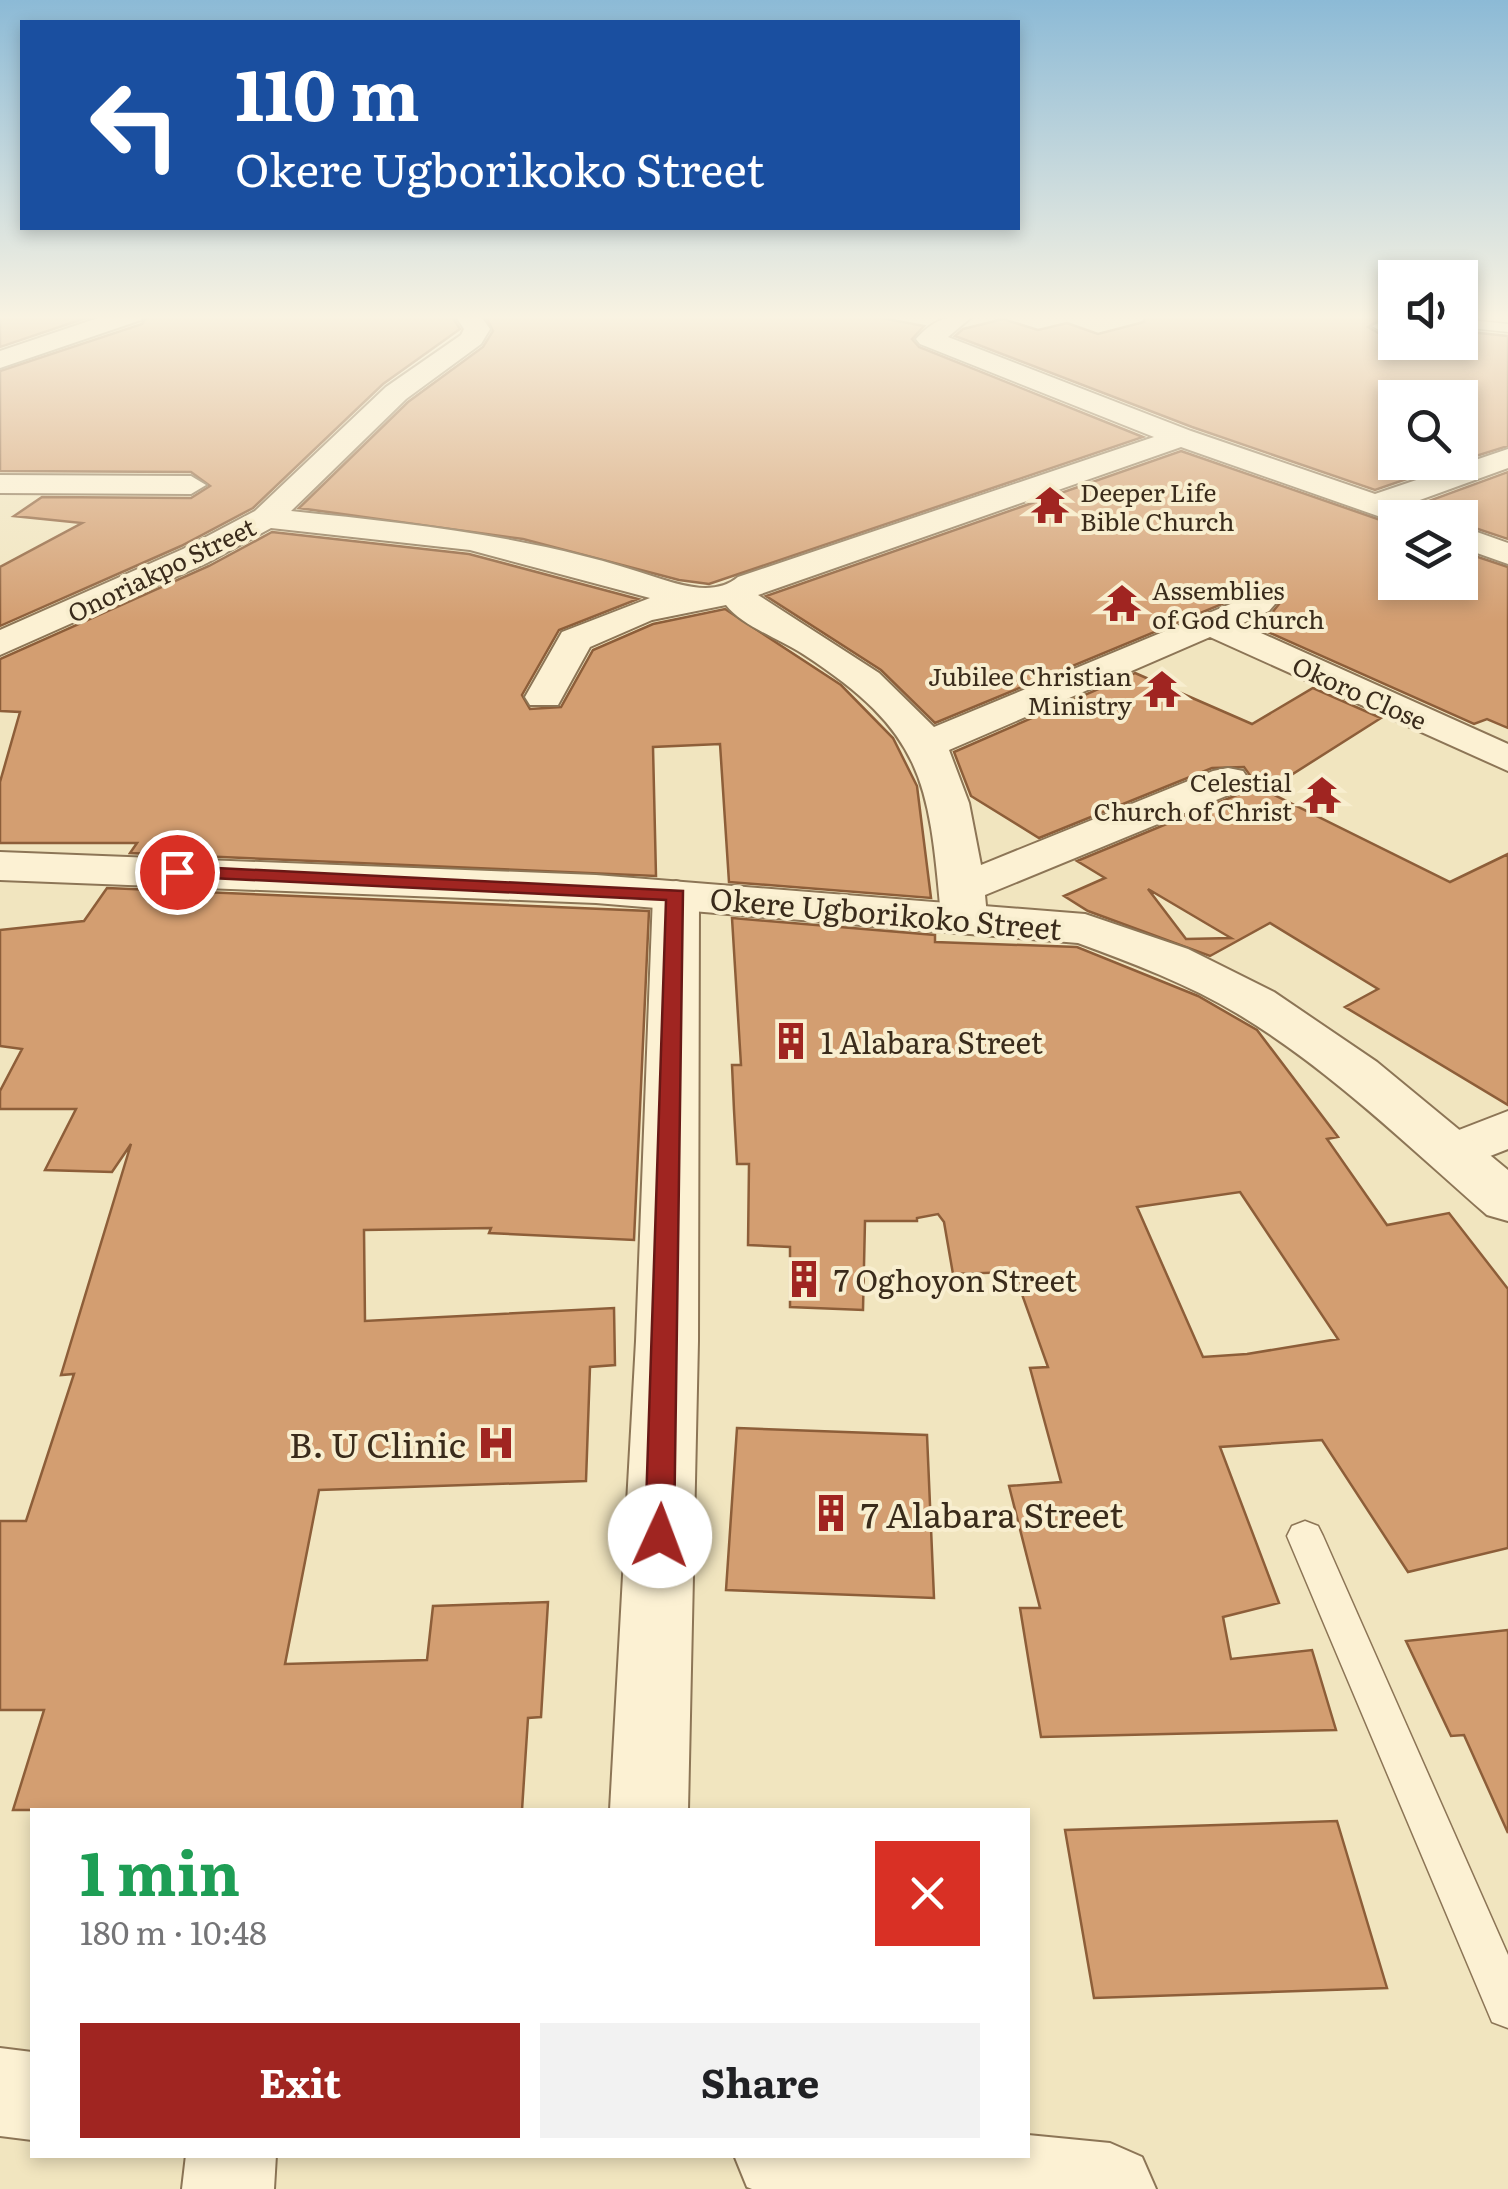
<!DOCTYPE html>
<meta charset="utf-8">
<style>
:root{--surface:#fff;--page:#f2f2f2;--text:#202124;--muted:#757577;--accent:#a02521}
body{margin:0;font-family:Literata,serif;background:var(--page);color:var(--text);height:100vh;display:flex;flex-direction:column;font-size:38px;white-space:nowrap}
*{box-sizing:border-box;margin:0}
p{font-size:32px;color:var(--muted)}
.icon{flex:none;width:55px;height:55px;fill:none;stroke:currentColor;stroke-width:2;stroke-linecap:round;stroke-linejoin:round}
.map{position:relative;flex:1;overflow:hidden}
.panel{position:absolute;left:30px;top:1808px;width:1000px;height:350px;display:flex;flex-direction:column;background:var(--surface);border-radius:0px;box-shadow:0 5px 15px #0003}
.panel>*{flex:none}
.top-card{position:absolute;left:20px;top:20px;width:1000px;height:210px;border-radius:0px;box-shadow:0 5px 15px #0003;background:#1a4fa0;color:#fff;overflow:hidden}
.tools{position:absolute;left:1378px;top:260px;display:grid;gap:20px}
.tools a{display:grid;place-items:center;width:100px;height:100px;border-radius:0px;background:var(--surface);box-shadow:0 5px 15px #0003;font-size:50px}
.pin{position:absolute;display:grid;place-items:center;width:85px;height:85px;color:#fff;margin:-42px;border:5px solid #fff;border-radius:50%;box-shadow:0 2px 10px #0007}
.me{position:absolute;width:110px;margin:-55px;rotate:2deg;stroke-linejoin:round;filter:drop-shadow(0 0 8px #0008)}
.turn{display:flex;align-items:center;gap:35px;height:210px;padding:0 50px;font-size:45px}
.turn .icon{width:130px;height:130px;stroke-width:2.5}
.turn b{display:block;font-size:70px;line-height:85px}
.round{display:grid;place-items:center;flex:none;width:105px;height:105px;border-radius:0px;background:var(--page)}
.overview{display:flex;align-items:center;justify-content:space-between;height:170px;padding:0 50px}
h1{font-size:60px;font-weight:700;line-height:75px;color:#1e9e55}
.cta{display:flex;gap:20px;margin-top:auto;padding:20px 50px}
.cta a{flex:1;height:115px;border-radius:0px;background:var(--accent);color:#fff;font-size:40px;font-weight:700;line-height:115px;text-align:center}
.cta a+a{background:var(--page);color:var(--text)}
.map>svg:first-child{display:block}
.building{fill:#d39e71;stroke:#8d5e39;stroke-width:2.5;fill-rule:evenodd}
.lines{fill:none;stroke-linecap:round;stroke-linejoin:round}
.service-casing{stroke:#8c7556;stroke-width:3}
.minor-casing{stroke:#8c7556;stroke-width:4}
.tertiary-casing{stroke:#8c7556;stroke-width:4}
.service{fill:#fcf1d3;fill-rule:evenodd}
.minor{fill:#fcf1d3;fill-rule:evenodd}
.tertiary{fill:#fcf1d3;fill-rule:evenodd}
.route{fill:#a02521;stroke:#681815;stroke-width:2.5}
.labels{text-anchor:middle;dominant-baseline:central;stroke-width:8;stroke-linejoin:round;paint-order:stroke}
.far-poi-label{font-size:25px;fill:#3a2b1b;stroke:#f8eecf;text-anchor:start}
.far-street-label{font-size:25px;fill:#3a2b1b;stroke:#f8eecf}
.street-label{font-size:30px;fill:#3a2b1b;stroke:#f8eecf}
.poi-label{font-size:30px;fill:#3a2b1b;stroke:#f8eecf;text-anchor:start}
.near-poi-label{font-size:35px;fill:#3a2b1b;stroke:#f8eecf;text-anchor:end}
</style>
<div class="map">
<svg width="1508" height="2189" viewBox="0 0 1508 2189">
<rect width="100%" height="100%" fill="#f1e5bf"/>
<!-- building -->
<path class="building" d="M0,315H95L0,347Z
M148,315H451L460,329L383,384L253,508L181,546L0,626V567L82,523L14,516L42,497L191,498L210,486L191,472L0,471V371L142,324Z
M485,315H867L924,326L912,339L919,347L1143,437L709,584L679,580L523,539L299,508L408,402L483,347L493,331Z
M1145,315H1389L1368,327L1380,334L1395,329V342H1460V331L1508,336V446L1460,461V398H1395V462H1456L1375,490L1192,427L955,336L963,329L1003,319L1038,330L1067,323L1098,334L1144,322Z
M1181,451L1395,525V582H1460V551L1508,567V728L1487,719L1474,724L1250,624L1271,614L1279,604L1272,595L1258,589L935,723L881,670L766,596Z
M1508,472V539L1460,523V518H1433L1415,506Z
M272,532L469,554L638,599L559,630L522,695L530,709L561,707L593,650L653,624L725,609L841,685L893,738L917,786L931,898L729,882L720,744L653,747L656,876L130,853L137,843H0V782L20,712L0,711V659L209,566Z
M1135,673L1252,724L1313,688L1381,718L1266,791L1450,882L1508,854V1105L1345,1007L1378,989L1270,923L1210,956L1088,911L1064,896L1105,878L1077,861L1244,792L1252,778L1244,767L1212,768L1039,838L971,796L954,752ZM1148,889L1231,938L1186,939Z
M107,888L649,911L634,1240L489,1233L491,1228L364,1230L365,1321L614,1308L615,1365L590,1367L586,1481L319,1490L285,1664L427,1660L433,1606L548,1602L541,1717L528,1718L522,1810H13L44,1710H0V1521H26L74,1374L61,1375L131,1144L112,1172L45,1170L76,1109H0V1091L22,1049L0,1046V930L84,921Z
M732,918L935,935V942L1077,947L1198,996L1257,1030L1338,1137L1327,1139L1387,1225L1449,1213L1508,1289V1548L1408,1572L1322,1440L1220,1447L1279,1603L1223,1617L1231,1659L1312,1650L1336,1730L1041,1737L1020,1608H1040L1009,1486L1061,1482L1030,1368L1048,1367L1014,1272L953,1274L944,1222L938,1214L917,1218V1221H865L863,1310L790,1307V1247L748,1245L749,1164H737L734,1110L732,1065H741ZM1240,1192L1338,1339L1247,1354L1203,1357L1137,1207Z
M737,1428L927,1435L934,1598L726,1590Z
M1508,1630V1833L1464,1735L1451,1736L1406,1641Z
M1337,1821L1387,1988L1094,1998L1065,1830Z"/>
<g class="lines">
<!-- service casing -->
<g class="service-casing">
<path id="service" d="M1395,317V325L1379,330L1372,326Z
M1460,319L1508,324V332L1460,327Z
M1305,1521L1318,1526L1323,1536L1508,1955V2028L1492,2022L1287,1536L1292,1526Z"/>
</g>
<!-- minor casing -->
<g class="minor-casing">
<path id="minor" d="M107,315H144L141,320L0,368V351Z
M455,315H480L490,329L481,344L406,399L291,511C416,524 539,537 658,578C683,586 716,596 738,577L1154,437L920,344L916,339C934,319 949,315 974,315L948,337L1191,431L1375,494L1508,449V468L1406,505L1429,518H1395V522L1181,447L758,595L879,673L934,727L1257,593L1269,597L1275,604L1269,611L1241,624L1508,744V771L1210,637L949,750L969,803L981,865L1213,771L1228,768L1243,771L1249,780L1243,789L985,895L987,916L980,926L964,930L948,926L941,916C929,780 923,732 803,654C780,639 742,626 726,605L652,620L590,647L558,705H530L525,697L562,632L650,598L470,550L271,528L207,563L0,655V630L183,549L255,511L386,387L461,335L464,329Z
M0,475L191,476L206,485L191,494L0,493Z
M1460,526L1508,543V564L1460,547Z
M676,881L692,885L699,895L698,1341L688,1810H610L636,1341L653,895L660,885Z
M1508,1111V1149L1452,1171L1433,1166L1425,1153L1433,1140Z
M0,2048L32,2052V2140L0,2136Z
M1028,2135L1110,2143L1142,2157L1156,2189H752L747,2187L734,2155H1028Z
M186,2155H276L274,2189H182Z"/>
</g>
<!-- tertiary casing -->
<g class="tertiary-casing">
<path id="tertiary" d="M0,852L596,875L1085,914L1188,949L1274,992L1377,1062L1508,1170V1221L1487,1215C1407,1145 1329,1069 1238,1014C1188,984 1132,963 1078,943L596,903L0,880Z"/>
</g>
<!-- service -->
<use href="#service" class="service"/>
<!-- minor -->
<use href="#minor" class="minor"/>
<!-- tertiary -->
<use href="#tertiary" class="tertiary"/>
</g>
<!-- sky -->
<linearGradient id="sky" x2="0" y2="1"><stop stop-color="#8cbad6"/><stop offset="0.51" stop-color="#f9f3e2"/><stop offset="1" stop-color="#f9f3e2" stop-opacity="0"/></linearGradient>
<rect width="1508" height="622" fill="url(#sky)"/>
<!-- route -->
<path class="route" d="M177,866L683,891L674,1536L670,1545L660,1549L649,1545L645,1536L666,900L170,876V868Z"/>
<!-- icons -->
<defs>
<g id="temple-bare" transform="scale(3)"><path d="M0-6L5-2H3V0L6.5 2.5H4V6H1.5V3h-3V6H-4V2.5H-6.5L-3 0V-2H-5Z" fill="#a02521" stroke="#f8eecf" stroke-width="2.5" paint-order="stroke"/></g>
<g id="building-bare" transform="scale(3)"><path d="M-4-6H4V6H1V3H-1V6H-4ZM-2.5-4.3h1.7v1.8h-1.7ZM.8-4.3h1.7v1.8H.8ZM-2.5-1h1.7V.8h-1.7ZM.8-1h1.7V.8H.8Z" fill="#a02521" stroke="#f8eecf" stroke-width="2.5" paint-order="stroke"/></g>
<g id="hospital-bare" transform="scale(3)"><path d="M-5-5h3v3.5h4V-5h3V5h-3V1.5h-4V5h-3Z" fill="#a02521" stroke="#f8eecf" stroke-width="2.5" paint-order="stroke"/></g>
</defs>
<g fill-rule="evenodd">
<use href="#temple-bare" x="1050" y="505"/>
<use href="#temple-bare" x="1122" y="603"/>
<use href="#temple-bare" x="1162" y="689"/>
<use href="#temple-bare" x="1322" y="795"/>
<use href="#building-bare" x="791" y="1041"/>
<use href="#building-bare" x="804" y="1279"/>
<use href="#hospital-bare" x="496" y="1443"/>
<use href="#building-bare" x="831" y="1513"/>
</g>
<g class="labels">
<!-- far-poi labels -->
<g class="far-poi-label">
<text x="1080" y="491">Deeper Life<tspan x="1080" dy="29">Bible Church</tspan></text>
<text x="1152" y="589">Assemblies<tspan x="1152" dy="29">of God Church</tspan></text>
<text x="1132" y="675" text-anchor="end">Jubilee Christian<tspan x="1132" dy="29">Ministry</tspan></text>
<text x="1292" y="781" text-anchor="end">Celestial<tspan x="1292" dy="29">Church of Christ</tspan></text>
</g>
<!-- far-street labels -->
<g class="far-street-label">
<text transform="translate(161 569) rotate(-26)">Onoriakpo Street</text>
<text transform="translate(1360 692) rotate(24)">Okoro Close</text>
</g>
<!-- street labels -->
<g class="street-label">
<text transform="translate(886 912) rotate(5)">Okere Ugborikoko Street</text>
</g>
<!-- poi labels -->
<g class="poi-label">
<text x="821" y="1041">1 Alabara Street</text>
<text x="834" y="1279">7 Oghoyon Street</text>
</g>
<!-- near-poi labels -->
<g class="near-poi-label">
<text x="466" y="1443">B. U Clinic</text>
<text x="861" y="1513" text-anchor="start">7 Alabara Street</text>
</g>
</g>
</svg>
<div class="tools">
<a><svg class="icon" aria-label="sound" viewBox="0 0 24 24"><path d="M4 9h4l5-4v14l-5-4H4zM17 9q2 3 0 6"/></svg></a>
<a><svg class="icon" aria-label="search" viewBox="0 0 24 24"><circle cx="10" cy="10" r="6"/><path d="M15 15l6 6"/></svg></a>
<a><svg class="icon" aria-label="layers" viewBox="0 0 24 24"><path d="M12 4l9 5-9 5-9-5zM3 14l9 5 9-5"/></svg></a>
</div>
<div class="pin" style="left:177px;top:872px;background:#d93025"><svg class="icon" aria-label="arrive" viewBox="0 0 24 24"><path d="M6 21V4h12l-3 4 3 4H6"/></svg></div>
<svg class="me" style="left:660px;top:1536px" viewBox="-20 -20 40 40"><circle r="19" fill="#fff"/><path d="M0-13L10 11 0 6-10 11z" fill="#a02521"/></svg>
<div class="top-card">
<div class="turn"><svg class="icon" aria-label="left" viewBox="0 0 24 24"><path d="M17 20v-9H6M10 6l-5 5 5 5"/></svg><div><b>110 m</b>Okere Ugborikoko Street</div></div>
</div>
<section class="panel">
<div class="overview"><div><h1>1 min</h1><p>180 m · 10:48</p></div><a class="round" style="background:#d93025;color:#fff"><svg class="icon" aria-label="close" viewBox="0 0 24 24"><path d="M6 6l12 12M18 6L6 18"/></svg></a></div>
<div class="cta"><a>Exit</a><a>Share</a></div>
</section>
</div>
